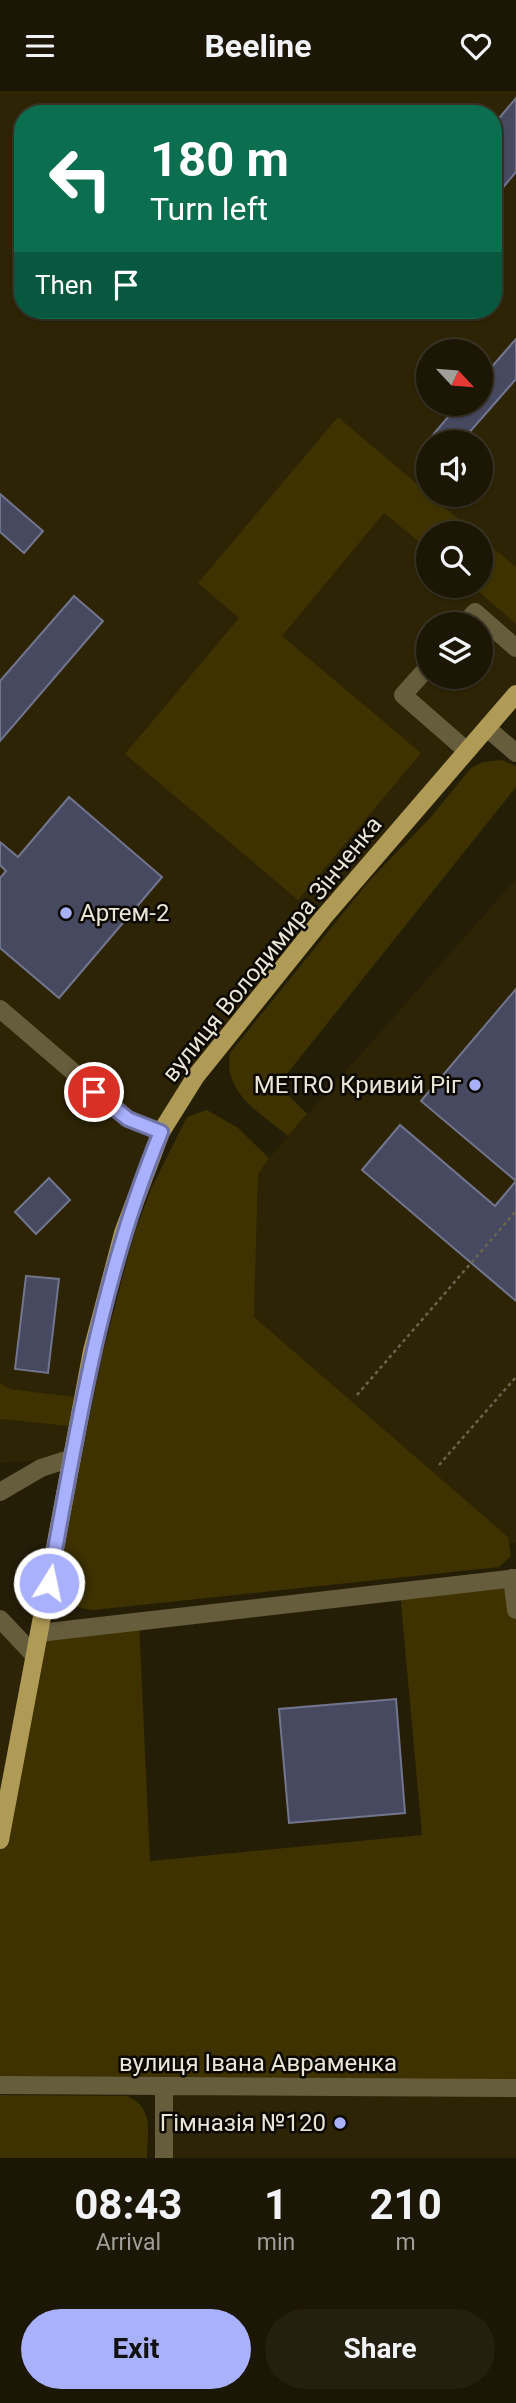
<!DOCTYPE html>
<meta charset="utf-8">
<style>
:root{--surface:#1c1605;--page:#251f0f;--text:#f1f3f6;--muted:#a09f9a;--line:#3a3527;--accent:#a9b0fc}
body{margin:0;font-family:Roboto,sans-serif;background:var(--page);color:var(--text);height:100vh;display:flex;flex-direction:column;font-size:26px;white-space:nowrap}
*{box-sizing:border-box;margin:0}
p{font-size:23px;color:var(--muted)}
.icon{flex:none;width:38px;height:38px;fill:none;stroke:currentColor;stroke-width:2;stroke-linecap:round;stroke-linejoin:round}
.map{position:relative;height:2067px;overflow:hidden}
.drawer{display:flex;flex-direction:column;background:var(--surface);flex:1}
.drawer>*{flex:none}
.banner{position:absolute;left:14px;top:14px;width:488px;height:214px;border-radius:28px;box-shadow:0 2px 5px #0004,0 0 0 2px var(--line);background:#0b6e4f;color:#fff;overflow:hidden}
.needle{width:46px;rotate:116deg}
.fabs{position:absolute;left:416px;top:248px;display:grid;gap:14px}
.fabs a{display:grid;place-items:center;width:77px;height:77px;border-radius:50%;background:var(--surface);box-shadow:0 2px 5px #0004,0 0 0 2px var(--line);font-size:35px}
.pin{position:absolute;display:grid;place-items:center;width:60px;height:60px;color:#fff;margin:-30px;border:4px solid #fff;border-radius:50%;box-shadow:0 2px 7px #0007}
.me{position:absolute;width:77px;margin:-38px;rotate:10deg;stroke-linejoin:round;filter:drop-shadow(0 0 5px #0008)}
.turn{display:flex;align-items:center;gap:24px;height:147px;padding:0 21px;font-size:32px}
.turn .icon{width:91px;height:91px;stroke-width:2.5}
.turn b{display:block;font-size:49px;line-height:60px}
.then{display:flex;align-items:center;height:66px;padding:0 21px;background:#0003;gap:14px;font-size:26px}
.eta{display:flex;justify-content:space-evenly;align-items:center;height:119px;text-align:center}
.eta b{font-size:42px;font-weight:700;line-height:49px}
.primary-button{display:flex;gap:14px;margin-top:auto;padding:14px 21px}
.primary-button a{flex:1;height:80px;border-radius:42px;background:var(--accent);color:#111;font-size:28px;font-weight:700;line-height:80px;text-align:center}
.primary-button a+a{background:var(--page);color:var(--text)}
header{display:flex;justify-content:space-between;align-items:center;height:91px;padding:0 21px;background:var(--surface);font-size:32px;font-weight:700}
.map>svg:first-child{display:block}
.built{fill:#2d2405;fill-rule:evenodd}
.green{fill:#3e3200}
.building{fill:#474960;stroke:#72758e;stroke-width:2}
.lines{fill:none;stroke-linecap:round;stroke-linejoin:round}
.path{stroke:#6a6450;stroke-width:2.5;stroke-dasharray:3.5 3.5;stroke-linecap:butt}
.minor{stroke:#665d3d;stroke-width:18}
.major{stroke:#af9b56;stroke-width:18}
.route-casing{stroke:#6e72a4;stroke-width:18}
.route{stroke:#a9b0fc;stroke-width:12}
.poi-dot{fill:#a9b0fc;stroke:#0b0802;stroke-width:2.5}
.labels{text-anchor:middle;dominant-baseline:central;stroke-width:5;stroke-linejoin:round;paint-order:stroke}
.poi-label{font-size:24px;fill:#e9e5d7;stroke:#0b0802;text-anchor:end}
.street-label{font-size:24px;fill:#e9e5d7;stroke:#0b0802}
</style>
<header><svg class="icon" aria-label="menu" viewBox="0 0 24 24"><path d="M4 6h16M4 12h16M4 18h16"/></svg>Beeline<svg class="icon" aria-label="heart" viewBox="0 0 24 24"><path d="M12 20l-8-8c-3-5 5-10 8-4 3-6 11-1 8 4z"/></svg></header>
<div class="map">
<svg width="516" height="2067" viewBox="0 0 516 2067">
<rect width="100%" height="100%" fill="#251e07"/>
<!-- built -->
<path class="built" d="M0,0H516V603L323,827L161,1041L83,1307L9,1298L0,1292ZM23,23H494V219H23ZM429,261H481V313H429ZM429,352H481V404H429ZM429,443H481V495H429ZM429,534H481V586H429Z
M516,788V1452L248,1476L258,1083L269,1067Z
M0,1328L77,1336L72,1367L0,1372Z
M0,1540L34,1564L0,1748Z
M164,1997H516V2067H164Z"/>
<!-- green -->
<path class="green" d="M338,326L476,443H429V459L384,422L282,545L421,662L298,809L125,663L239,527L198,492Z
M481,447L516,476V533L472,495H481Z
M502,669L516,675V696L278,994L307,1023L288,1045C260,1022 223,1002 230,962L369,790L430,727L471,677L483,671Z
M207,1019L238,1037L269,1067L258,1083L254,1226L508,1446L511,1465L499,1476L94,1519C72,1517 62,1509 56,1488L102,1265L133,1146L151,1098L187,1026Z
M0,1292L10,1298L83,1307L77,1336L0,1328Z
M512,1487L516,1519V1997L0,1994V1749L39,1542L139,1530L150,1770L422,1744L400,1501Z
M0,2004L127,2005C155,2018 147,2040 147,2067H0Z"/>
<!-- building -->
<path class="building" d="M516,7V81L494,107V33Z
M516,248V288L460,352H426L459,313H481V288Z
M0,403L43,440L24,462L0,441Z
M74,505L103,530L0,650V590Z
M69,706L162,786L59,907L0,857V787L6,780L0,774V751L18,766Z
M516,898V1210L362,1079L400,1034L495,1115L516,1090L421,1010Z
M49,1087L70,1109L36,1143L15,1121Z
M26,1185L59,1188L48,1282L15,1278Z
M396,1608L405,1722L289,1732L279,1618Z"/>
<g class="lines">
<!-- path -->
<path class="path" d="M357,1304L516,1120
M439,1374L516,1286"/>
<!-- minor -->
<path class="minor" d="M464,534L475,521L516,557
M429,575L403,604L467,660
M487,637L516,662
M0,918L128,1028L161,1041
M0,1401L41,1377L72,1367
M512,1487L516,1519
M0,1528L34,1564
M39,1542L516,1487
M0,1994L516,1997
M164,1997V2067"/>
<!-- major -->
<path class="major" d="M0,1749L92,1260L123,1142L161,1041L196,985L323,827L516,603"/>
</g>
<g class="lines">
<!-- route casing -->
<g class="route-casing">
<path id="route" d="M49,1492C77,1339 101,1185 161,1041L128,1028L94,1001"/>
</g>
<!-- route -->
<use href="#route" class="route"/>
</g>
<!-- markers -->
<g class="poi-dot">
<circle cx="66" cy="822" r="7"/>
<circle cx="475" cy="994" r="7"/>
<circle cx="340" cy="2032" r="7"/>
</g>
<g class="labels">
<!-- poi labels -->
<g class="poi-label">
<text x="80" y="822" text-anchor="start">Артем-2</text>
<text x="461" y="994">METRO Кривий Ріг</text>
<text x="326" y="2032">Гімназія №120</text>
</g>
<!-- street labels -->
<g class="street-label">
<text transform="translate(272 858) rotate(-51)">вулиця Володимира Зінченка</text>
<text x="258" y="1972">вулиця Івана Авраменка</text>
</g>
</g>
</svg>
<div class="fabs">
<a><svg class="needle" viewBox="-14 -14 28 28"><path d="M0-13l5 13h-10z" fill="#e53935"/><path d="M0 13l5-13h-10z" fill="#a09f9a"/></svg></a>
<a><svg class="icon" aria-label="sound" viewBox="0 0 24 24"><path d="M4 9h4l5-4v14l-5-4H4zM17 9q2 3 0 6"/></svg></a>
<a><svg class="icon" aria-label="search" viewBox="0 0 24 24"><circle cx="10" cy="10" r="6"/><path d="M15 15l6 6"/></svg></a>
<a><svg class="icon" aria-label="layers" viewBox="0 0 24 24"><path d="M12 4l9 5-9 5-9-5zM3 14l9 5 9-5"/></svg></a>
</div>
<div class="pin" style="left:94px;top:1001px;background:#d93025"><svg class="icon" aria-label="arrive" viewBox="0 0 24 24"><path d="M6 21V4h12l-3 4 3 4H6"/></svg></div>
<svg class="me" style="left:49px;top:1492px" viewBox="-20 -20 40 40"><circle r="17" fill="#a9b0fc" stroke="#fff" stroke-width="3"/><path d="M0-11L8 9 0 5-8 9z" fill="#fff"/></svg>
<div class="banner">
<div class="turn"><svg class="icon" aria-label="left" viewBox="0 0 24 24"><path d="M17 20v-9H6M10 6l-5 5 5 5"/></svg><div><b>180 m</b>Turn left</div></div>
<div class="then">Then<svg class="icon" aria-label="arrive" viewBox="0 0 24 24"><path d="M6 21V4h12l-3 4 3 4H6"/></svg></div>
</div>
</div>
<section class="drawer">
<div class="eta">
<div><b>08:43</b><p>Arrival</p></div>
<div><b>1</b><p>min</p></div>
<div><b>210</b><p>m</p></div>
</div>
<div class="primary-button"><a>Exit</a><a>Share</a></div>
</section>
